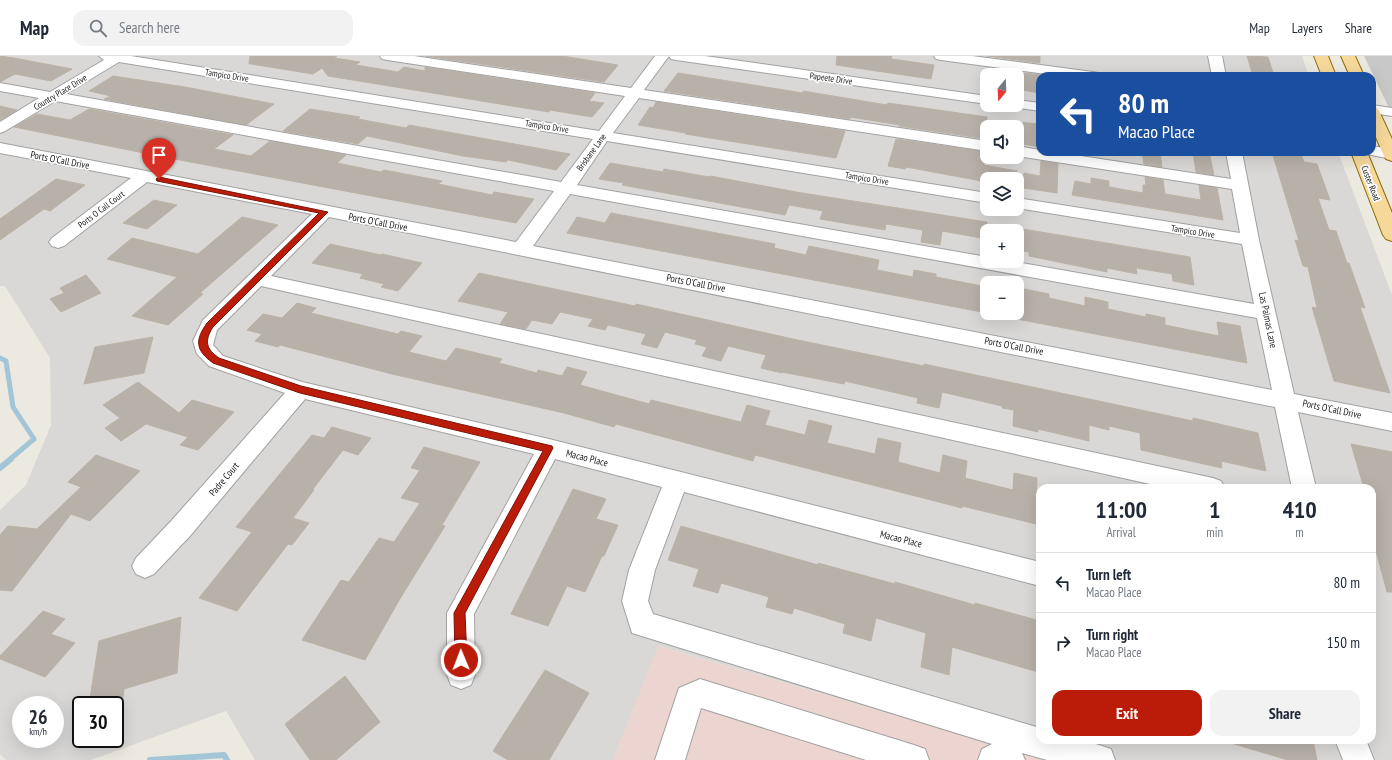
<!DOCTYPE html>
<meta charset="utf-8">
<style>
:root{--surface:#fff;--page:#f2f2f3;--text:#1f2937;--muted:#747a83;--line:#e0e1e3;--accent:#bb1c0a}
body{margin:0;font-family:"PT Sans Narrow",sans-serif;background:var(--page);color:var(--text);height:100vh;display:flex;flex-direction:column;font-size:15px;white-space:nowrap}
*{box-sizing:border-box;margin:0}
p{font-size:13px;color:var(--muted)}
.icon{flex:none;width:22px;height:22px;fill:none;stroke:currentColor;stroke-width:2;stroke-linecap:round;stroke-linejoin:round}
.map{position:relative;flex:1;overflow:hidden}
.drawer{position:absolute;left:1036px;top:428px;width:340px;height:260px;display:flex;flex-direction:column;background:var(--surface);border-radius:12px;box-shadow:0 4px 16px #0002}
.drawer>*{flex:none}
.top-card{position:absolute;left:1036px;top:16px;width:340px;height:84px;border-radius:12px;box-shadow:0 4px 16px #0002;background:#1a4fa0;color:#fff;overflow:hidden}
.needle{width:26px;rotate:198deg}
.fabs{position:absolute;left:980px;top:12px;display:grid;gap:8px}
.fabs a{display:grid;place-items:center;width:44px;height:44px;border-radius:8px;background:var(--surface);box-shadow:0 4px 16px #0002;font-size:20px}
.speed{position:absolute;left:12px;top:640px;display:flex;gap:8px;font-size:20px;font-weight:700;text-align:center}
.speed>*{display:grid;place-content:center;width:52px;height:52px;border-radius:50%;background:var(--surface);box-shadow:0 4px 16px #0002;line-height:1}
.speed small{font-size:10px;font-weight:400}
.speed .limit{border:2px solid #111;border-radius:6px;background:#fff;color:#111}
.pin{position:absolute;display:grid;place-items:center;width:34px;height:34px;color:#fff;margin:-41px -17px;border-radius:50% 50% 50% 0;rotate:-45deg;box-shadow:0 0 4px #0007}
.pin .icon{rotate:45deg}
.me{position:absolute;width:44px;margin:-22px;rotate:359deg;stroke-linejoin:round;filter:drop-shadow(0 0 3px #0008)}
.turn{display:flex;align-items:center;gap:14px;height:84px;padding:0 16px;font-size:18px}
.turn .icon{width:52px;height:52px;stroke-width:2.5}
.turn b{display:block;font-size:28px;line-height:34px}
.eta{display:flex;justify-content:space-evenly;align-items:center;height:68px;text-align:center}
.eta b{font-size:24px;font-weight:600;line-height:28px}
.primary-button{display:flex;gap:8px;margin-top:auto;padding:8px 16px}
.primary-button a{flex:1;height:46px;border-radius:12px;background:var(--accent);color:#fff;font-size:16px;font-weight:600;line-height:46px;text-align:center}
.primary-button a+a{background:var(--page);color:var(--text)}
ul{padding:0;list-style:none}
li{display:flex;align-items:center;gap:12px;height:60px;padding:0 16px;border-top:1px solid var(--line)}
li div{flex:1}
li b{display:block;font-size:15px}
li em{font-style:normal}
header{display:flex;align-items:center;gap:24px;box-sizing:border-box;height:56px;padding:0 20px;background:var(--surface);border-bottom:1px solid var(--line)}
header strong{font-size:19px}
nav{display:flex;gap:22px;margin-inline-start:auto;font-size:14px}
.search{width:280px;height:36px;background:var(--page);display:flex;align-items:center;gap:10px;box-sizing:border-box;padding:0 14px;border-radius:12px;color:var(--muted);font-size:15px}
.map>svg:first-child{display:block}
.residential{fill:#d9d8d7;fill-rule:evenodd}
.commercial{fill:#ecd4d0}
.religious{fill:#c8c8c8}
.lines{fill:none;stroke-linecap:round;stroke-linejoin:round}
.stream-far1{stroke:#a2c6d8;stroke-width:5}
.stream{stroke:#a2c6d8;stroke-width:6}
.building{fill:#b8b1aa;stroke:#bcb1a4}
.minor-casing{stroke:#a1a1a1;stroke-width:2}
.major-casing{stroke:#896b08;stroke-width:2}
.minor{fill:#fff;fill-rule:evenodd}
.major{fill:#f6d89b;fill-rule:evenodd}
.route{fill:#bb1c0a;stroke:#7a1206}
.labels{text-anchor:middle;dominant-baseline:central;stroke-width:3.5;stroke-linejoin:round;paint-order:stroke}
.far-street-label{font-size:9px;fill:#1a1a1a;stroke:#fff}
.street-label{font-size:10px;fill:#1a1a1a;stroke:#fff}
</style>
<header>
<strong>Map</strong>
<div class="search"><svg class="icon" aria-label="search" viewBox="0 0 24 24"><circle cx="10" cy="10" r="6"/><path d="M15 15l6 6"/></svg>Search here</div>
<nav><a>Map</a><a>Layers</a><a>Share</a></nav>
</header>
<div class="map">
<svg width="1392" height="704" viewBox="0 0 1392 704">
<rect width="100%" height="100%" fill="#ece9e0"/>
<!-- residential -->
<path class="residential" d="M0,0H1302L1309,20H1040V96H1338L1392,239V704H1049L659,590L613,704H255L226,655L91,704H6L0,698V454L26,429L51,369L50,302L5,230H0ZM987,19H1017V49H987ZM987,71H1017V101H987ZM987,123H1017V153H987ZM987,175H1017V205H987ZM987,227H1017V257H987ZM1040,432H1372V684H1040ZM21,649H55V683H21ZM81,649H115V683H81Z"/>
<!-- commercial -->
<path class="commercial" d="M658,590L1049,704H613Z"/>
<!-- religious -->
<path class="religious" d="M1364,0H1392V54H1390Z"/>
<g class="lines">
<!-- stream-far1 -->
<path class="stream-far1" d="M0,302L6,305L13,351L34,383L9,404"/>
<!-- stream -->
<path class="stream" d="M0,412L11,403
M150,704L224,699L227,704"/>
</g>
<!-- building -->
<path class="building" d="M0,0L14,2L72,13L51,25L15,18L0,26Z
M250,0H337L334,2L360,6L356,9L398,16L404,11L425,15V11L595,37L589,45L604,47L592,61L550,54L549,56L328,20L322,12L313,18L251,8H249Z
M426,0H562L618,9L604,26Z
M837,0H892L891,3L934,9L931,23L836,9Z
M987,0H1040V7Z
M1247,0L1268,1L1274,20H1253Z
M986,12L1040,19V37L1017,33V19H986Z
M678,17L803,37V35L887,49L888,47L987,61V83L899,70L900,69L850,61V63L664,35Z
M113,20L185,31L274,48L246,69L104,43L111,40L89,35Z
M656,46L845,75L836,102L685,78L686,77L638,69L650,51L653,52Z
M0,50L17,54L0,64Z
M89,53L233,79L214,93L251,100L270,85L346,99L337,107L381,116L384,114L442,125L438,128L492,139L494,136L534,143L516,167L169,102L14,71L37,58L70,64Z
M310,53L360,61L358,63L406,72L409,69L570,98L556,114L508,104L506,106L463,100L367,80L358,88L283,75Z
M1018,66L1040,68V91L1017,87Z
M896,83L986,96L984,109L1017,115V123H987V126L906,111L905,113L888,110Z
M1142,96H1160L1162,111L1144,108Z
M1193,96H1209L1214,119L1196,116Z
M1272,96H1300L1304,106L1317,108L1330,144L1318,142L1329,174L1336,175L1347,207H1349L1365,252L1360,251L1390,337L1334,325L1312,251L1317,252L1308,211L1303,210L1295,184L1299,185Z
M1041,105L1058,108L1057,137L1023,132L1024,117L1040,120Z
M610,107L663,116L664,113L709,121L710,120L802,137L987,166V183L942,175L940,189L921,186L923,174L886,168L885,174L820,163L823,155L789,149L785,159L622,129L624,127L599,123Z
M1145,121L1163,124L1165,138L1201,144L1199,129L1217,132L1223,164L1072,139L1075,125L1091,128V122L1109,125V131L1143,137V129H1146Z
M56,123L85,129L50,155L44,153L0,184V163Z
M154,144L177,149L147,173L123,167Z
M611,157L775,188L774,192L806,199L809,190L879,204L877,214L913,221L914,214L936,218V221L987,231V257L567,177L577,161L605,167Z
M242,161L278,169L200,237L203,238L168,269L132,260L177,221L107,203L132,182L198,198Z
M1017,172L1190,201L1194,229L1173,225L1172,218L1136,212L1137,218L1107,212V216L1029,200V196L1017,194Z
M330,188L381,199L382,198L422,207L398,235L381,231L384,228L360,222L363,218L312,207Z
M479,217L635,250L636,248L793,283L924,310V308L1193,365V362L1258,377L1266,415L1221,405L1222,412L1141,394L1140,377L1109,370V374L1089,369V385L1038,373V376L1013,370L1014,354L1002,352V350L942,336L939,352L917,347L918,342L845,325L844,328L782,316V317L761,312L766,299L728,290L721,305L702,300L707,291L695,288L697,284L665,276L657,292L641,288L646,278L608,269L605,274L588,270L593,263L560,256L552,268L532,264L526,273L500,268L508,256L458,245Z
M86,219L101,237L61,256L50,243L64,237L60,232Z
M1024,233L1049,238V242L1085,250V241L1108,246V253L1146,261V258L1165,262V269L1219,280L1217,266L1240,270L1247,307L1017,263V244L1023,245Z
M297,247L316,252L311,257L398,278L401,275L422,280L409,296L446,305L456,292L502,303L499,307L537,317L538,314L562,320L567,311L587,316L580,329L649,348L651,344L741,366L747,349L770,355L765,369L805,379L809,364L832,370L827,387L875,398L878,382L901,387L898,406L940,417L943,399L967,405L965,422L1013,434L1014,417L1037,422L1036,468L962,450V452L755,399L753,405L616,368L614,371L564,357L392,318L280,289L278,291L255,285L262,278L247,274L263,258L282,262Z
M153,281L144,317L84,328L95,291Z
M138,326L179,357L192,344L234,356L198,394L180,389L188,381L146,368L121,385L105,372L120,362L103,349Z
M332,371L371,382L358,399L343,394L313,433L314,434L293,462L309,467L292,489L288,488L237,555L199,542L252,476L236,471L312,379L324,382Z
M1351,388L1392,396V536H1387L1372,480V432H1364Z
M424,391L480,406L442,469L445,470L401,541L365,604L302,584L341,524L349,526L379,482L394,486L420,447L401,442L420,414L411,412Z
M96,399L140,415L90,465L71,458L12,535L0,534V479L8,470L37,473L81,431L68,426Z
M573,433L606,443L596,463L618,469L604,500H602L585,536L567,530L548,570L511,558Z
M681,470L818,509V507L895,528V526L975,549V547L1040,565L1038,616L952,591L949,619L921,611L926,577L876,562L871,585L843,577L845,568L794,552L792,558L766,551L769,541L721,527L718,537L693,530L699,513L668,504Z
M43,555L65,563L51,578L75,587L45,621L0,603V600Z
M181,561L177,617L124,633L122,649H89L99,585Z
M545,614L589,637L549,704H508L493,695Z
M345,620L380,666L336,704H310L285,668Z
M1234,684H1313L1317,704H1288L1234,688Z"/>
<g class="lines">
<!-- minor casing -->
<g class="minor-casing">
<path id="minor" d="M99,0H131L599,75L625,40L387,4L382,3L380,0H414L631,32L655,0H669L644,34L987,85V95L639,42L613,77L987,137V147L607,85L577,129L987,201V205H1010L1254,248L1242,188L1017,152V142L1240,177L1232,133L1017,100V90L1040,94V96H1055L1231,123L1226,96H1242L1259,184L1294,338L1392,357V375L1298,356L1316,432H1292L1275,351L329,161L271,220L1213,422L1221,425L1225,432H1168L261,230L217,274L213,289L223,300L302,326L549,383L1040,506V530L684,436L655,514L648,545L653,558L1040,672V684C1067,684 1085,683 1111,693L1115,704H1047L1022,697L1025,704H978L982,693L992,688L632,577L622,545L629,514L662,431L555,403L474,558L475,619L471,629L461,633L451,629L447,619V557L534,398L305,343L190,480L154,518L145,522L136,518L132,510L136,502L172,464L285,337L209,310L197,298L193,285L203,264L312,158L147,126L64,190L58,192L52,190L49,186L52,182L131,122L0,97V87L516,186L554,135L55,45L5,75L0,77V66L39,42L0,35V27L50,36L104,4ZM119,6L593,83L561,126L66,38ZM570,138L1257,262L1272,334L533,190Z
M669,0H705L987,40V48L676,4L671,3Z
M934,0H972L1093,16L1098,17L1100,20H1061L941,4L936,3Z
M1208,0H1222L1226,20H1212Z
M1017,44L1040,47V55L1012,51L1010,49H1017Z
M1372,49L1392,52V60L1372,57Z
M1372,90L1392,93V103L1366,98L1365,96H1372Z
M700,623L914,689L925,693L929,704H866L701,652L685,704H655L679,632Z
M1335,684H1366L1374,704H1343Z"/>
</g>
<!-- major casing -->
<g class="major-casing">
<path id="major" d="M1314,0H1328L1336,20H1322Z
M1341,0H1355L1364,20H1350Z
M1372,51L1377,52L1379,55L1392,83V105L1386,103L1384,100L1372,72Z
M1351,96H1367L1392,157V185L1386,183L1383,179Z"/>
</g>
<!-- minor -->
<use href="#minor" class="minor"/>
<!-- major -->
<use href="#major" class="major"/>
</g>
<!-- route -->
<path class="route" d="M159,121L328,156L213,271C204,285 206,293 219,302L301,330L552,390L553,392L465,557L467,604L465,608L461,609L457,608L455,604L454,557L543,395L300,337L213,307C195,294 195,284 207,267L319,157L157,125L156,123Z"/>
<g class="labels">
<!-- far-street labels -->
<g class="far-street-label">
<text transform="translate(227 19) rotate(9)">Tampico Drive</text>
<text transform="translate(831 22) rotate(8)">Papeete Drive</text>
<text transform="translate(60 36) rotate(-31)">Country Place Drive</text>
<text transform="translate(547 70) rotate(9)">Tampico Drive</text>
<text transform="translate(591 96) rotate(-54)">Brisbane Lane</text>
<text transform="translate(867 122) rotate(9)">Tampico Drive</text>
<text transform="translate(1371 127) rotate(69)">Custer Road</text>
<text transform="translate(101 153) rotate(-37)">Ports O Call Court</text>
<text transform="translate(1193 175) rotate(9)">Tampico Drive</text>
</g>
<!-- street labels -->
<g class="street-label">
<text transform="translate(60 104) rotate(11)">Ports O'Call Drive</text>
<text transform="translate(378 166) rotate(11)">Ports O'Call Drive</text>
<text transform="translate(696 227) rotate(11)">Ports O'Call Drive</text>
<text transform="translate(1268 264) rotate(78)">Las Palmas Lane</text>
<text transform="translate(1014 290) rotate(11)">Ports O'Call Drive</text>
<text transform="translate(1332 353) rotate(12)">Ports O'Call Drive</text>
<text transform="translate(587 402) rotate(14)">Macao Place</text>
<text transform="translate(224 423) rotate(-50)">Padre Court</text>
<text transform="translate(901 483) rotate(14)">Macao Place</text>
</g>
</g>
</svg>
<div class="fabs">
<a><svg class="needle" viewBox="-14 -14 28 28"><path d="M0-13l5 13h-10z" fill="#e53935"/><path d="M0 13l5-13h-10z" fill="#747a83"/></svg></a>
<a><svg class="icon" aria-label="sound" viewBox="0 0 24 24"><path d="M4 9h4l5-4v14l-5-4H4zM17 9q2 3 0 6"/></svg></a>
<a><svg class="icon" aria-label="layers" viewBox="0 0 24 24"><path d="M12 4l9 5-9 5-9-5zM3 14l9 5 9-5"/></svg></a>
<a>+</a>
<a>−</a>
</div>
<div class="speed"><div>26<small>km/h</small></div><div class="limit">30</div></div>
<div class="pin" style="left:159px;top:123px;background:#d93025"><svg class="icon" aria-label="arrive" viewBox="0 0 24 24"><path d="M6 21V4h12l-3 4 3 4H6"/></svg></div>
<svg class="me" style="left:461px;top:604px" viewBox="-20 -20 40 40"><circle r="17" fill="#bb1c0a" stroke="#fff" stroke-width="3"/><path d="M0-11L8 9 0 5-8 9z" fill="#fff"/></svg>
<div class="top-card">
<div class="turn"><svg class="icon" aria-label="left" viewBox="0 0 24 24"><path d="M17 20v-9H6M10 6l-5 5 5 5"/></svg><div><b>80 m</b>Macao Place</div></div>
</div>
<section class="drawer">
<div class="eta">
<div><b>11:00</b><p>Arrival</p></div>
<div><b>1</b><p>min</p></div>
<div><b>410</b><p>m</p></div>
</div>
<ul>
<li><svg class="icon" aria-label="left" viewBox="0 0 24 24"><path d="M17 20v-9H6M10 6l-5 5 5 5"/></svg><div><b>Turn left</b><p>Macao Place</p></div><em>80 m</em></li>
<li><svg class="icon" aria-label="right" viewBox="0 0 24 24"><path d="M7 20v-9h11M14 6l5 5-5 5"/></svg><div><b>Turn right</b><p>Macao Place</p></div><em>150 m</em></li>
</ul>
<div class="primary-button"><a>Exit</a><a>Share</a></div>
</section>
</div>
